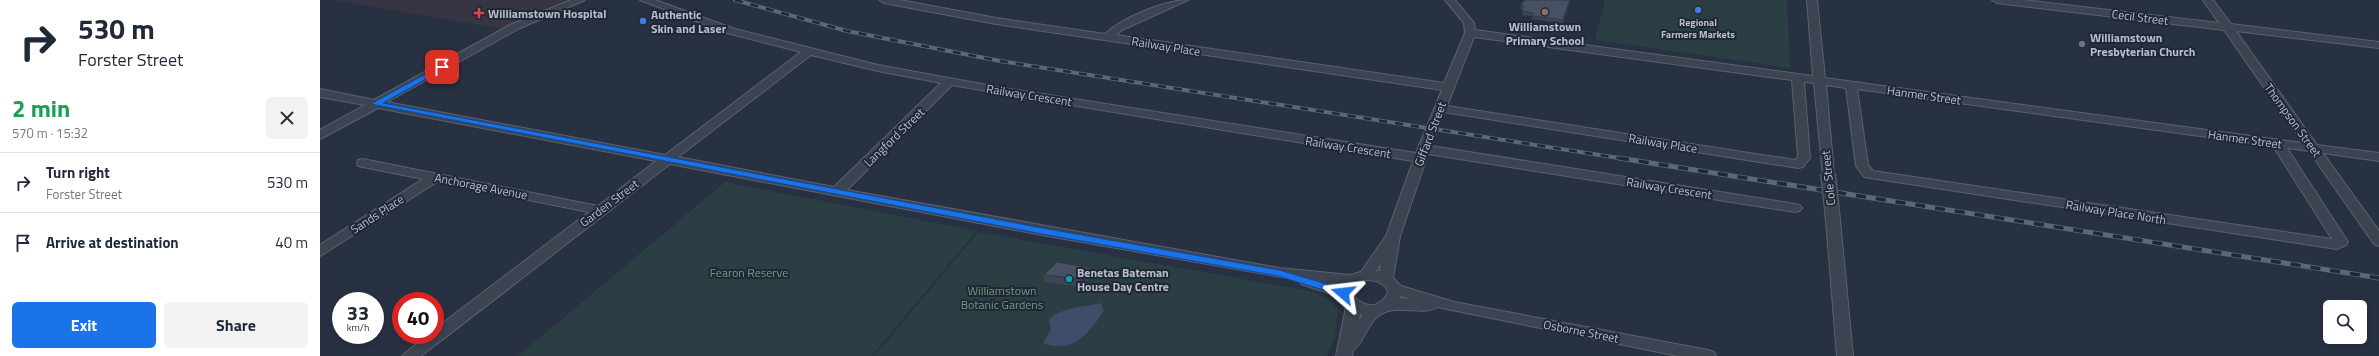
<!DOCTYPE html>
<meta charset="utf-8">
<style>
:root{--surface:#fff;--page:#f2f2f3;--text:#1f2937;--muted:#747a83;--line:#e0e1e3;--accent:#1a73e8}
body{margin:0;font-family:"Titillium Web",sans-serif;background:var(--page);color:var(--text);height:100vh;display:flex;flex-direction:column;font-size:15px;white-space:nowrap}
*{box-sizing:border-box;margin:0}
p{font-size:13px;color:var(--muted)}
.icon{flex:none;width:22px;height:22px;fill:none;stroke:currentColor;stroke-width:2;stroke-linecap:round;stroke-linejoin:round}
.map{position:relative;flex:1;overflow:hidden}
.sheet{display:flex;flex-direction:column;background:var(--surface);width:320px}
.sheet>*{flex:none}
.banner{background:#fff;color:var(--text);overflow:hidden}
.fabs{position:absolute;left:2003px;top:300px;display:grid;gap:8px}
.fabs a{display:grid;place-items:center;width:44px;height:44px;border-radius:6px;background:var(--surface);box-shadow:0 2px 6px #0003;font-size:20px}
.speed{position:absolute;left:12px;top:292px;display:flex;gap:8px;font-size:20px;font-weight:700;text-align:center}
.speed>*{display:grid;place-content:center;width:52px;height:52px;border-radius:50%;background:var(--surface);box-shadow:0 2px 6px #0003;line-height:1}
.speed small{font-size:10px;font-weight:400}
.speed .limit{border:6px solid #d22;background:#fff;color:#111}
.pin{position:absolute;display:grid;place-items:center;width:34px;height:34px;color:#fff;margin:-17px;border-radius:8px;box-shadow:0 2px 6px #0006}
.me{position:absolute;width:44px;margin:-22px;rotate:287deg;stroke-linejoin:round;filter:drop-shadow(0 0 3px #0008)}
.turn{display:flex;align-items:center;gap:14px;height:84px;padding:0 12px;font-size:18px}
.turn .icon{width:52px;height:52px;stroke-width:2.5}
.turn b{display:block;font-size:28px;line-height:34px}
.round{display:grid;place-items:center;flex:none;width:42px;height:42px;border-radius:6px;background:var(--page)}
.head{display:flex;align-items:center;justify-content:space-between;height:68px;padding:0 12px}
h1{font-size:24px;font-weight:700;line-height:30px;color:#1e9e55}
.button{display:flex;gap:8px;margin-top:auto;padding:8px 12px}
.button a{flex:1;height:46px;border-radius:6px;background:var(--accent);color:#fff;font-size:16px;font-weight:700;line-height:46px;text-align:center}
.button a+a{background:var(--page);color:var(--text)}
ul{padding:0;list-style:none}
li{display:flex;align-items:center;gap:12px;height:60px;padding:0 12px;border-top:1px solid var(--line)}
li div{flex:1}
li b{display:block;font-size:15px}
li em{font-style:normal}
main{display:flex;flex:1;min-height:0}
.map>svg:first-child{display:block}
.medical{fill:#373443}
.green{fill:#2a3e43}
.water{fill:#3e4d6a}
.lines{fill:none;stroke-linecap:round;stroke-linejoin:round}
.minor-casing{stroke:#5a616f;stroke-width:2}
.minor{fill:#3c4351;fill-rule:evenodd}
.rail-far1-casing{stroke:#5e6778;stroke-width:4}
.rail-casing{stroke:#5e6778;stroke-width:5}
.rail-far1{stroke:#202837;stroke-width:2.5;stroke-dasharray:8;stroke-linecap:butt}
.rail{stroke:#202837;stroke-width:3.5;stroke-dasharray:10;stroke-linecap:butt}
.minor-bridge-casing{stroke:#5a616f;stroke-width:16;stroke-linecap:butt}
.minor-bridge{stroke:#3c4351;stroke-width:14}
.wall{fill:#3d4655}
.shaded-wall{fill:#323945}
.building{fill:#475163;stroke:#323945}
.route{fill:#1a73e8;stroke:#114b97}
.shop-dot{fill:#3f7fe0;stroke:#202837;stroke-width:1.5}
.education-dot{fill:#8d6e63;stroke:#202837;stroke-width:1.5}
.health-dot{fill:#e0444e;stroke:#202837;stroke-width:1.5}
.worship-dot{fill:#6b7280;stroke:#202837;stroke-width:1.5}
.culture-dot{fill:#0f9aa8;stroke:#202837;stroke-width:1.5}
.labels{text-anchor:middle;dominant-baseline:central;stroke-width:4;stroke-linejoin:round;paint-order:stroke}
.far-poi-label{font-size:10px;font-weight:bold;fill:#b9bfcb;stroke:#202837}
.poi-label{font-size:12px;font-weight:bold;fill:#b9bfcb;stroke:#202837;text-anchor:start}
.street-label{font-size:12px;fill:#b9bfcb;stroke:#202837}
.park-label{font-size:12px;fill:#719b7d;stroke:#202837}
</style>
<main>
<section class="sheet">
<div class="banner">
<div class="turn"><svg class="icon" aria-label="right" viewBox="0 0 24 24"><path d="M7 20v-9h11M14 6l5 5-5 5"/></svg><div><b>530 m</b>Forster Street</div></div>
</div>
<div class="head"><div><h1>2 min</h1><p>570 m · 15:32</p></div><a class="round"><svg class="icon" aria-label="close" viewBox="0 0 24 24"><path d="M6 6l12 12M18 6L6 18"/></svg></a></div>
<ul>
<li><svg class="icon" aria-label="right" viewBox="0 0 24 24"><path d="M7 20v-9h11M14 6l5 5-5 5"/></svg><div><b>Turn right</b><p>Forster Street</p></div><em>530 m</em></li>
<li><svg class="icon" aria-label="arrive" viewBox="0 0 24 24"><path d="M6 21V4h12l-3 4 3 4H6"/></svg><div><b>Arrive at destination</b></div><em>40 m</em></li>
</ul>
<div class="button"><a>Exit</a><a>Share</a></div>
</section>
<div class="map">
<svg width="2059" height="356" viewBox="0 0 2059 356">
<rect width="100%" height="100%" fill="#283142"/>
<!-- medical -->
<path class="medical" d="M14,0H260L188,30Z"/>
<!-- green -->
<path class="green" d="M1285,0H1467L1470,68L1275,40Z
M405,182L657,231L552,356H198Z
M658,232L995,292L1009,300L1018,309L1015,337L1007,356H554Z"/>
<!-- water -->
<path class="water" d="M781,303L784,311C767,335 754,354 723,343L731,330L729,319C746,306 761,308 781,303Z"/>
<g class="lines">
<!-- minor casing -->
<g class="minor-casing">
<path id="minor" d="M251,0H265L198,29L67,102L345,155L481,52L407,33L320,0H335L415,29L558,65L678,87L1096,153L1122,90L676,24L564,3L559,0H580L676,18L785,34C802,18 845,0 868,0L802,30L796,35L1124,83L1145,33L1144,23L1125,0H1135L1154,23L1155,30L1493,76L1487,0H1497L1505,78L1983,143L1904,30L1677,3L1672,0H1703L1899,23L1883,0H1893L1911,24L2059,42V48L1916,31L1997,145L2059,153V161L2003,153L2059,231V246L2054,244L1989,151L1967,148L2028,242L2026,245L2017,249L1544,177L1536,166L1526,88L1506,85L1514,174L1513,177H1503L1494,83L1484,82L1490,158L1483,167L1478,168L1124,112L1111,146L1475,204L1480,205L1482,208L1480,211L1475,212L1108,154L1080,236L1073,278L1081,286L1134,302L1388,350L1394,352L1396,356H1358L1117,307C1103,317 1076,302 1058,316C1047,324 1044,343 1033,350L1032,356H1016L1026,307L1017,296L981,284L979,280L722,235L350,164L101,356H82L107,335H115V329L269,212L117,182L0,256V245L103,179L38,166L37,163L38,160L43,159L278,206L336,161L58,108L0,139V130L45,105L0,97V89L54,100L190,25ZM1154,37L1472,80L1478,157L1475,160L1127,106ZM491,55L558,71L621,83L514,187L358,157ZM632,85L678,93L1093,161L1066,236L1041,272L1030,275L959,268L527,190ZM1537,89L1953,146L2012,239L1553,171L1548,165ZM1061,263L1060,271H1056ZM1047,280L1057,281L1066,287L1068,293C1058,310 1045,308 1032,295L1030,289L1034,284ZM1007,283L1018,284L1017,286ZM1081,296L1089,299L1079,298ZM1040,314L1043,315L1039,320Z
M1513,216L1520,220L1533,356H1517L1506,220Z"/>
</g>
<!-- minor -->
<use href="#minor" class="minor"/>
<!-- rail-far1 casing -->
<g class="rail-far1-casing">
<path id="rail-far1" d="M415,0L527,31L680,61L1305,159"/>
</g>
<!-- rail casing -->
<g class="rail-casing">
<path id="rail" d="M1299,158L2059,278"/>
</g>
<!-- rail-far1 -->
<use href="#rail-far1" class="rail-far1"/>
<!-- rail -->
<use href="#rail" class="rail"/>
<!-- minor-bridge casing -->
<g class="minor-bridge-casing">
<path id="minor-bridge" d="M1508,174L1513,220"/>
</g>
<!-- minor-bridge -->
<use href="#minor-bridge" class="minor-bridge"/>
</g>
<!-- wall -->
<path class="wall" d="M1205,0H1251L1243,23L1212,19V16L1202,15L1203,9H1201V5Z
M771,268L773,275L762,287L725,282L724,275Z"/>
<!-- shaded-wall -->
<path class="shaded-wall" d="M1250,0H1251L1243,23V20Z
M771,268L773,275L762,287L760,279Z"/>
<!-- building -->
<path class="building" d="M1205,0H1250L1243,20L1212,16L1213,13L1202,11L1204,6L1201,5Z
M737,262L771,268L760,279L724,275Z"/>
<!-- route -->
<path class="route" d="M122,65H124V69L63,103L722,228L959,270L1027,290L1028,293L1023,296L958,276L722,234L51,104Z"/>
<!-- markers -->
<g class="shop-dot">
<circle cx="1378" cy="10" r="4"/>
<circle cx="323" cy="21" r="4"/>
</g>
<circle class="education-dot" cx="1225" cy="12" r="4"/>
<path class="health-dot" d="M157 7h4v4h4v4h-4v4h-4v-4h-4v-4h4z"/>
<circle class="worship-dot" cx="1762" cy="44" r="4"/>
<circle class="culture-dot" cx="749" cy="279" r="4"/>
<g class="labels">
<!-- far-poi labels -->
<g class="far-poi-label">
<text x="1378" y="22">Regional<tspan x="1378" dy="12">Farmers Markets</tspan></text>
</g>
<!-- poi labels -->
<g class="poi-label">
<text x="168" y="13">Williamstown Hospital</text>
<text x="331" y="14">Authentic<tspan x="331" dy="14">Skin and Laser</tspan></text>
<text x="1225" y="26" text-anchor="middle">Williamstown<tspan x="1225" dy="14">Primary School</tspan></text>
<text x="1770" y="37">Williamstown<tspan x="1770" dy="14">Presbyterian Church</tspan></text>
<text x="757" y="272">Benetas Bateman<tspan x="757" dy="14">House Day Centre</tspan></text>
</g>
<!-- street labels -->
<g class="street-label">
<text transform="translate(1820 17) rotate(7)">Cecil Street</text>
<text transform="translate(846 46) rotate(9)">Railway Place</text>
<text transform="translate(709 95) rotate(9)">Railway Crescent</text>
<text transform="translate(1604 95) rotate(8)">Hanmer Street</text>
<text transform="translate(1973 120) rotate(54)">Thompson Street</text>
<text transform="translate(1110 134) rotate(-69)">Giffard Street</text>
<text transform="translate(574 137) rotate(-44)">Langford Street</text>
<text transform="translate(1925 139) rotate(8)">Hanmer Street</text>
<text transform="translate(1343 143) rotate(9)">Railway Place</text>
<text transform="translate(1028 147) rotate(9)">Railway Crescent</text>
<text transform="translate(1508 178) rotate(-96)">Cole Street</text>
<text transform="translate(161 186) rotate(11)">Anchorage Avenue</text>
<text transform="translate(1349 188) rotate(9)">Railway Crescent</text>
<text transform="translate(289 203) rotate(-37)">Garden Street</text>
<text transform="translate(1796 212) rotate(9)">Railway Place North</text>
<text transform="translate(57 214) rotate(-33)">Sands Place</text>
<text transform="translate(1261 331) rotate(11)">Osborne Street</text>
</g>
<!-- park labels -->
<g class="park-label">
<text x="429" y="272">Fearon Reserve</text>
<text x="682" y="290">Williamstown<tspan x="682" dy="14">Botanic Gardens</tspan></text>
</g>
</g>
</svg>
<div class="fabs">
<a><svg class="icon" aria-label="search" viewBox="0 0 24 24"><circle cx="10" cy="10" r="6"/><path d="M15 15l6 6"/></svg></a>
</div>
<div class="speed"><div>33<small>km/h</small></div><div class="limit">40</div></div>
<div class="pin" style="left:122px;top:67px;background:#d93025"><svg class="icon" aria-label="arrive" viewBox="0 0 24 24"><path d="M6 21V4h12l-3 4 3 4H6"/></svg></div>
<svg class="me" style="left:1023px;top:293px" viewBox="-20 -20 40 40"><path d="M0-17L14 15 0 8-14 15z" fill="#1a73e8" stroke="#fff" stroke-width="4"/></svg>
</div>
</main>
